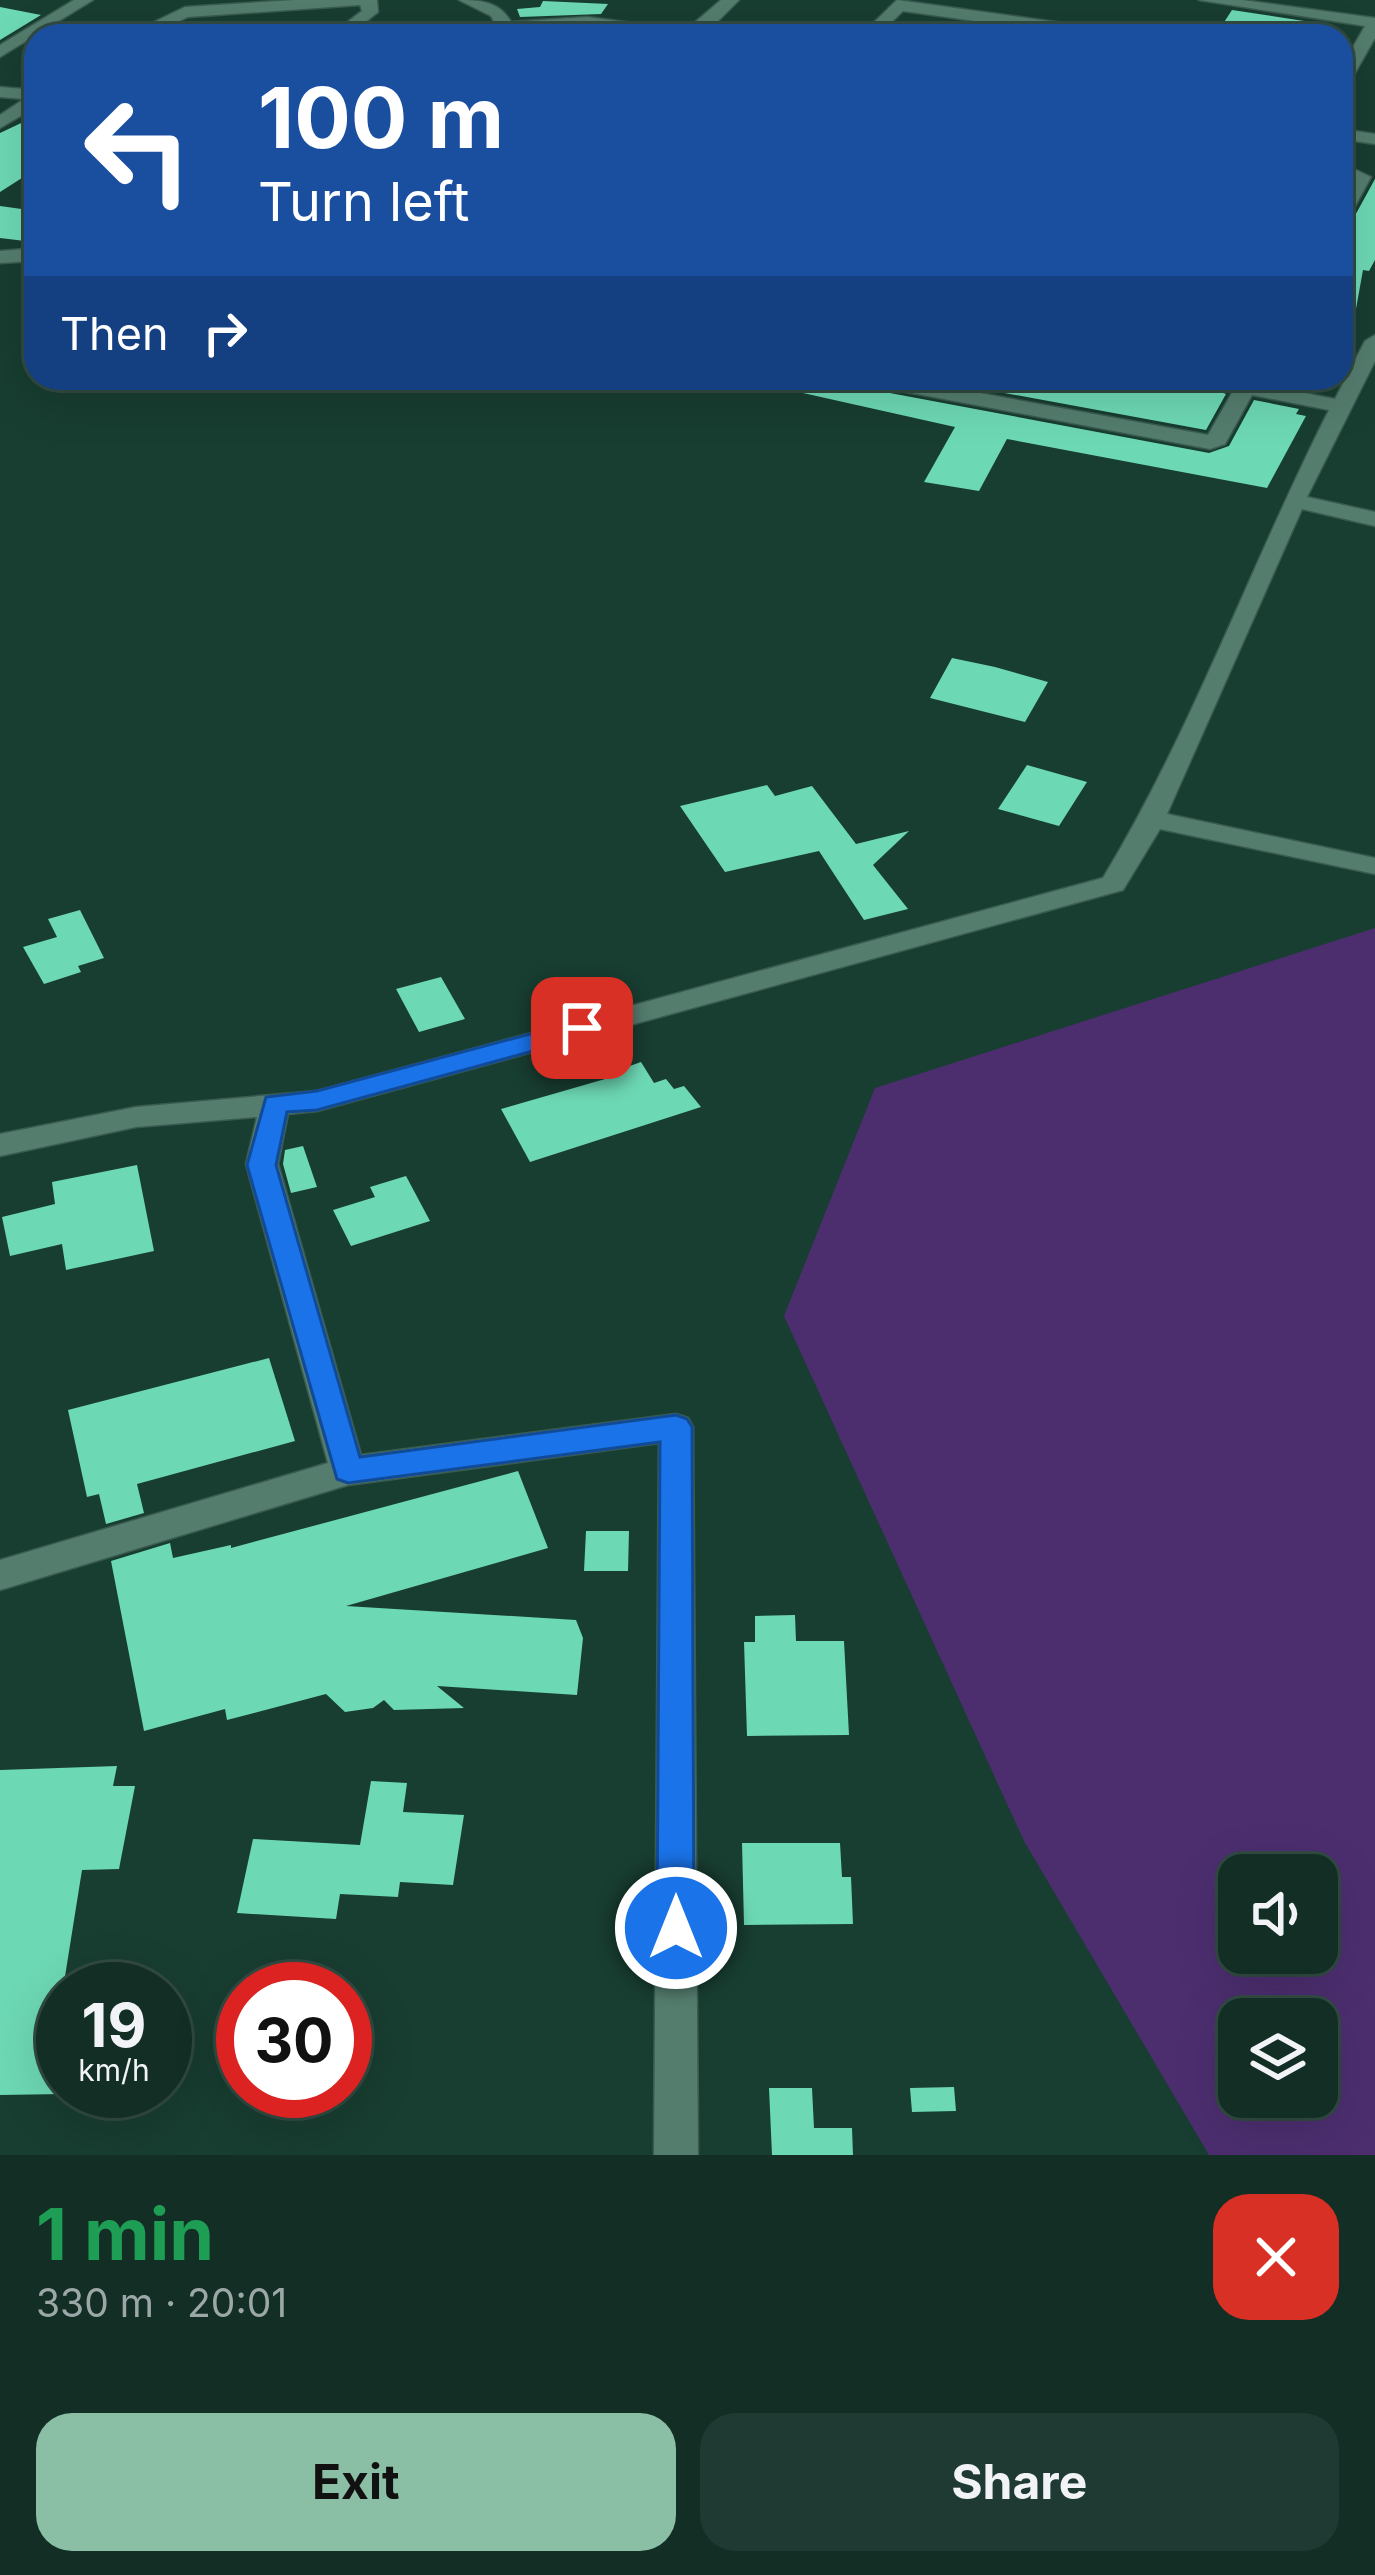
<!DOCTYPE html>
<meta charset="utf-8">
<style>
:root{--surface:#122e25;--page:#1f3a32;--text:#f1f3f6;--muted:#9ca8a7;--line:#314a42;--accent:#8abfa5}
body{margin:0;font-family:Inter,sans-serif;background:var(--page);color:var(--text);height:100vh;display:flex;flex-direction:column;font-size:45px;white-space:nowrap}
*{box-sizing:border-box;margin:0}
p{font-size:39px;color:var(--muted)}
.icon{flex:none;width:66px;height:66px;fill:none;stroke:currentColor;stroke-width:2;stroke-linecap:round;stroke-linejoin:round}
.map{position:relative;height:2155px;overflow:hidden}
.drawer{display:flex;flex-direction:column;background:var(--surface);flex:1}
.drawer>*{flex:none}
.guide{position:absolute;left:24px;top:24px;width:1329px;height:366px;border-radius:36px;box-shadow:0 12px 48px #0002,0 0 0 3px var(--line);background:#1a4fa0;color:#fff;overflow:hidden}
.controls{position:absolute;left:1218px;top:1854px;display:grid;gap:24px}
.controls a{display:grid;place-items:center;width:120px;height:120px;border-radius:24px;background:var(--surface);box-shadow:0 12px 48px #0002,0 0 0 3px var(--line);font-size:60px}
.speed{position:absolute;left:36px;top:1962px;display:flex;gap:24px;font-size:60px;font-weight:700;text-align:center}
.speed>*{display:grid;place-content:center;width:156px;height:156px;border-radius:50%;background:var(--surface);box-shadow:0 12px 48px #0002,0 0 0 3px var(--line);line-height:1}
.speed small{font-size:30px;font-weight:400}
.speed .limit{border:18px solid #d22;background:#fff;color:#111}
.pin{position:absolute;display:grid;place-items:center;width:102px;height:102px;color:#fff;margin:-51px;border-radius:24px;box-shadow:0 6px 18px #0006}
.me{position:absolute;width:132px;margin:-66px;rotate:0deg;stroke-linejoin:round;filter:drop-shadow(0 0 9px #0008)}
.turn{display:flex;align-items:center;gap:42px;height:252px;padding:0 36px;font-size:54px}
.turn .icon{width:156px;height:156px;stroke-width:2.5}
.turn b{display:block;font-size:84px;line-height:102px}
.then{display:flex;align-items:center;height:114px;padding:0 36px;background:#0003;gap:24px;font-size:45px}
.round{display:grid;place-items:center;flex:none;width:126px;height:126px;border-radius:36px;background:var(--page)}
.overview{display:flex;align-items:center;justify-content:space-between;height:204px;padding:0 36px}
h1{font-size:72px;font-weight:700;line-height:90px;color:#1e9e55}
.action{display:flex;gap:24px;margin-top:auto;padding:24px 36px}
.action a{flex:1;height:138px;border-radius:36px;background:var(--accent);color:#111;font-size:48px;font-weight:700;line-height:138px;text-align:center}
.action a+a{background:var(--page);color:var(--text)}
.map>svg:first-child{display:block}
.green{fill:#4c2e6f;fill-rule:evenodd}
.building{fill:#6dd8b4}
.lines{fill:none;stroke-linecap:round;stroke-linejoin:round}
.minor-casing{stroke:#395b50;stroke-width:3}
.minor{fill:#547d6e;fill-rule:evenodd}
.route{fill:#1a73e8;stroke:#114b97;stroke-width:3}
</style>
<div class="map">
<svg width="1375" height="2155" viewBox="0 0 1375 2155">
<rect width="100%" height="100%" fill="#183d31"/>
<!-- green -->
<path class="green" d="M1375,928V2155H1209L1024,1841L784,1316L875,1088ZM1239,1875H1317V1953H1239ZM1239,2019H1317V2097H1239Z"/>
<!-- building -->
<path class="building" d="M543,1L608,4L601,14L520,17L517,9L540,7Z
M0,7L41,15L0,40Z
M1232,10L1317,23L1316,36H1215Z
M36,116V169L0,192V133Z
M1375,179V260L1369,271L1363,270L1354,320L1341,319V225L1352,221Z
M0,206L36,211V232L25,241L0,238Z
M786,378H850L863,388L1209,453L1229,446L1254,400L1299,409L1296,414L1306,416L1267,488L1007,439L979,491L924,482L955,427L785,389Z
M923,378H1182L1226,394L1206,430Z
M952,658L995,667L1048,682L1025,722L930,698Z
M1027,765L1087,782L1059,826L998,809Z
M767,785L775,796L812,786L856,844L909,831L873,865L908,909L864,920L819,851L725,872L680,806Z
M80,910L104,958L78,966L81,972L44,984L23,947L57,937L48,919Z
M441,977L465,1019L419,1032L396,989Z
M641,1062L654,1083L666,1079L674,1089L684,1086L701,1107L530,1162L501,1109L612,1077L610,1073Z
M303,1146L317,1187L291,1193L283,1164L285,1150Z
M137,1165L154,1251L66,1270L62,1244L10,1256L2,1217L55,1204L52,1182Z
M406,1176L430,1221L351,1246L333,1210L375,1197L370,1187Z
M269,1358L295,1441L137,1484L144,1513L106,1524L99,1494L87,1497L68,1410Z
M518,1471L548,1548L346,1606L576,1620L583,1638L577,1695L437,1686L464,1708L394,1710L384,1700L373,1708L345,1712L326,1694L227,1720L225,1709L144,1731L111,1561L170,1543L173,1558L231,1545V1548Z
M586,1531H629L628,1571H584Z
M795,1615L796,1641H844L849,1735L747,1736L744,1642H755V1616Z
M117,1766L113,1786H135L119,1869L82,1870L63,1989V2094L0,2095V1770Z
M371,1781L407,1783L403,1812L464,1815L453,1885L400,1882L398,1897L340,1894L336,1919L237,1913L253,1839L360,1845Z
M742,1843H840L842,1877H851L853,1924L744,1925Z
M954,2087L956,2111L912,2112L910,2088Z
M769,2088H812L814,2128H852L853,2155H772Z"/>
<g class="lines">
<!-- minor casing -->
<g class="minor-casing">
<path id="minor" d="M74,0H93L0,57V45Z
M295,0H377L378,12L348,36H329L362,11L360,5L188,17L146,36H125L185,7Z
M459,0C481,0 500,2 511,22L587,17L686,30L721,0H739L703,36L560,26L474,36L496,26L491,16Z
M897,0L1120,31L1128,36H1084L903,11L877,36H860Z
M1199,0H1242L1375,18V38L1355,73L1349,74L1341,68L1365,26Z
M0,87L36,90V107L0,128V115L24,99L0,97Z
M1341,129L1375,134V144L1341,139Z
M1341,163L1371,177L1348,219L1341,221V198L1352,179L1341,175Z
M36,248V261L0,263V251Z
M1375,335V361L1307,497L1375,512V526L1302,509L1167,814L1375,858V874L1160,829L1123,890L317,1111L288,1114L278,1164L361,1455L676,1414L688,1418L693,1427L698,2155H654L659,1443L348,1485L0,1590V1560L328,1463L246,1164L257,1117L136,1127L0,1156V1134L136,1107L317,1091L1103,878C1192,731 1251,564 1329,410L1252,395L1225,444L1210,449L864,384L854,378H898L1208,435L1233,391L1186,378H1261L1258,384L1335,399L1365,341Z"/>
</g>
<!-- minor -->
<use href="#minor" class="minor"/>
</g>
<!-- route -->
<path class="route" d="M582,1020L592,1022L596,1028L592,1035L317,1110L287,1112L276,1165L360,1457L676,1415L687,1419L692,1427L694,1928L689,1940L676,1945L662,1940L657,1928L660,1442L348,1483L337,1479L247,1165L266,1097L317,1091Z"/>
</svg>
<div class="controls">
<a><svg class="icon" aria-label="sound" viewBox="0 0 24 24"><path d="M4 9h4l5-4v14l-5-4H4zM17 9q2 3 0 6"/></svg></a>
<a><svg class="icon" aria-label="layers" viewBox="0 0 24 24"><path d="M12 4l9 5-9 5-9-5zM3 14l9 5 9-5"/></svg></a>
</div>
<div class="speed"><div>19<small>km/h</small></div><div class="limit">30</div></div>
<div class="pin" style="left:582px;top:1028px;background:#d93025"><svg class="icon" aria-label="arrive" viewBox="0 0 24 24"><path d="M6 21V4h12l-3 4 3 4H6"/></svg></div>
<svg class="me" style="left:676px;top:1928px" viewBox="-20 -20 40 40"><circle r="17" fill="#1a73e8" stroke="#fff" stroke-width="3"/><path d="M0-11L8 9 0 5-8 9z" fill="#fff"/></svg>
<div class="guide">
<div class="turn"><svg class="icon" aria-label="left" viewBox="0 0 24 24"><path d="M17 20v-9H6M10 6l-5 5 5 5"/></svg><div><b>100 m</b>Turn left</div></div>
<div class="then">Then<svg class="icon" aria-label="right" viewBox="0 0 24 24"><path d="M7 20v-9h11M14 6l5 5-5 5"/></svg></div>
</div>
</div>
<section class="drawer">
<div class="overview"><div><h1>1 min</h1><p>330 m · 20:01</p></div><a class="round" style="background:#d93025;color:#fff"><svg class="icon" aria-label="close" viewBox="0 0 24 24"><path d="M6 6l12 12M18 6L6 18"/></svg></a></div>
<div class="action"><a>Exit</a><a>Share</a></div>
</section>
